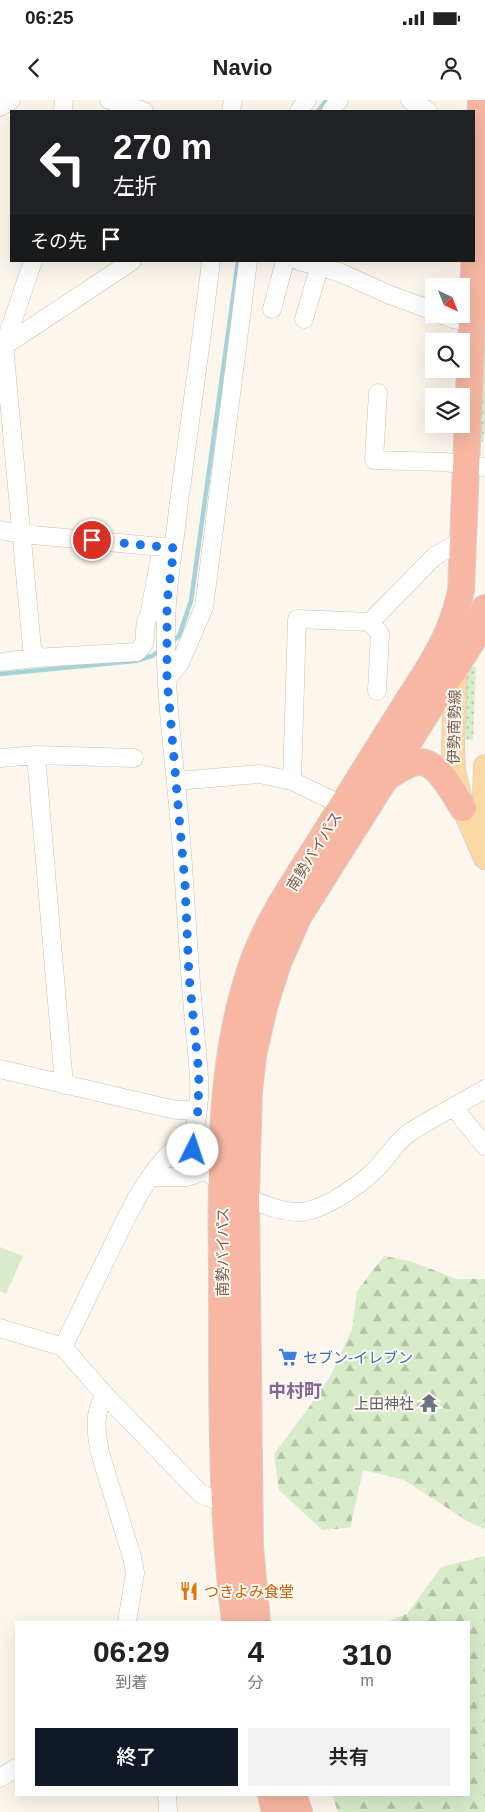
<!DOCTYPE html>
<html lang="ja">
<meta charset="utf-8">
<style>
:root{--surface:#fff;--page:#f2f2f2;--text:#222;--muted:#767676;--accent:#111827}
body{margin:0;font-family:Helvetica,"Noto Sans JP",sans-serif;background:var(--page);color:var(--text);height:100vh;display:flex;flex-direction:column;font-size:19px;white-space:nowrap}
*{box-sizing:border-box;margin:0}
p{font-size:16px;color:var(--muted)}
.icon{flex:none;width:28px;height:28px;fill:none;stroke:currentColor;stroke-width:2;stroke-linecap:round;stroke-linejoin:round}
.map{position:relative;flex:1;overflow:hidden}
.panel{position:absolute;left:15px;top:1521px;width:455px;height:175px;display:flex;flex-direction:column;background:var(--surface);border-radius:0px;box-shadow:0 5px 20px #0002}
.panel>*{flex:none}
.top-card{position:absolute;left:10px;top:10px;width:465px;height:152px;border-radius:0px;box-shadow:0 5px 20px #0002;background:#202124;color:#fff;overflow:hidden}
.needle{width:32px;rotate:137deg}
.buttons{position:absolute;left:425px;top:178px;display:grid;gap:10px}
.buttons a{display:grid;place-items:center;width:45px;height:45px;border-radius:0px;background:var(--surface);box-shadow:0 5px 20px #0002;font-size:25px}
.pin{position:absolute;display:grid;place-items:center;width:42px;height:42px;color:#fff;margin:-21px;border:2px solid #fff;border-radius:50%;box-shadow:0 1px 5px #0007}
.me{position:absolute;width:55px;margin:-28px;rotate:4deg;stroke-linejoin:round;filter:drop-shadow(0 0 4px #0008)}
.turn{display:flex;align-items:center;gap:18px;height:105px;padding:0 20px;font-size:22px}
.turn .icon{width:65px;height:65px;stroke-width:2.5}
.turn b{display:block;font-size:35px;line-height:42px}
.then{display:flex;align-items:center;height:48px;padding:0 20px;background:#0003;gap:10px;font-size:19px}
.eta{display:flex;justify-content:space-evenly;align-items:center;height:85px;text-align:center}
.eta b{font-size:30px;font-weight:600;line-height:35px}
.primary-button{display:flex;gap:10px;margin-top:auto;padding:10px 20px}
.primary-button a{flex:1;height:58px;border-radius:0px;background:var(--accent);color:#fff;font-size:20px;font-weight:600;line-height:58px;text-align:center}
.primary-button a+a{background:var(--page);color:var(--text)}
.status{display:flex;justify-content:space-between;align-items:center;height:35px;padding:0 25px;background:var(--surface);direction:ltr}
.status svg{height:14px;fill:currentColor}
header{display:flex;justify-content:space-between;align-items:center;height:65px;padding:0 20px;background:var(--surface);font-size:22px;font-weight:600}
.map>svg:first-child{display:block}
.grass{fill:url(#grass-dots)}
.forest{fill:url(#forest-firs)}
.park{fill:#d8ecc9}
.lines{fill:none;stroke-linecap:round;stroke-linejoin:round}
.stream{stroke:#a5d3da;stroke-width:4.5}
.minor-casing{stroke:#d1beb0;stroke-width:19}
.major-casing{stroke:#dad1cd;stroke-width:24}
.highway-casing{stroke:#dad1cd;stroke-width:28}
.minor{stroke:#fff;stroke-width:18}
.major{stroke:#fbd9a5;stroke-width:22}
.highway{stroke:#f7b7a3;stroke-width:26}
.route{stroke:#1a73e8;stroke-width:9;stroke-dasharray:0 16.2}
.labels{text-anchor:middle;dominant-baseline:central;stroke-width:4;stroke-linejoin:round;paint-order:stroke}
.street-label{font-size:15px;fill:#7a5c4d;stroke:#fffaf3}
.shop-label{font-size:15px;fill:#366cbe;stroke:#fffaf3;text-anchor:start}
.worship-label{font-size:15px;fill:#5b616d;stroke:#fffaf3;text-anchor:end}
.food-label{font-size:15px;fill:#c56008;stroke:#fffaf3;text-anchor:start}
.quarter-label{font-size:18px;font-weight:bold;fill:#846695;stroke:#fffaf3}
</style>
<div class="status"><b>06:25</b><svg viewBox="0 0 49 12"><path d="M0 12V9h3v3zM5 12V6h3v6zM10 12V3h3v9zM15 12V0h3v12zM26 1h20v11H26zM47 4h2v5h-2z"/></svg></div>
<header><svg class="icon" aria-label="back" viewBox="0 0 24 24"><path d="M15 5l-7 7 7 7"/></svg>Navio<svg class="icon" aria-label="person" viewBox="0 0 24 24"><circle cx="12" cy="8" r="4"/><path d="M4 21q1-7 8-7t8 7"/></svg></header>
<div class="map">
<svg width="485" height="1712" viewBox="0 0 485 1712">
<defs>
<pattern id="grass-dots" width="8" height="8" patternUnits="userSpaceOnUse" patternTransform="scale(1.25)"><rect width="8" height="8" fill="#d8ecc9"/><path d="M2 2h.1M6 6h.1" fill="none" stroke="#b4c2a5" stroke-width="1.8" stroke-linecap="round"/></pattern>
<pattern id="forest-firs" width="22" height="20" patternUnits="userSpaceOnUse" patternTransform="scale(1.25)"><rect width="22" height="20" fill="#d8ecc9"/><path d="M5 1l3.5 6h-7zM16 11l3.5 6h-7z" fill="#b4c2a5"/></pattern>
</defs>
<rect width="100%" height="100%" fill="#fdf6ec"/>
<!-- grass -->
<path class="grass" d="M485,171V317L484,339L483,342H479Z
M466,566L476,567L473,640H466Z"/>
<!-- forest -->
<path class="forest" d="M384,1156L410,1161L457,1179H485V1429L469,1422L404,1380L363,1370L350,1428L322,1430L279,1390L274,1354L307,1310L331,1275L352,1229L357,1191Z
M485,1456V1712H338L332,1695H469V1522H386L407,1514L441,1467Z"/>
<!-- park -->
<path class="park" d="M0,1147L23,1156L6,1194L0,1191Z"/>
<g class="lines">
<!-- stream -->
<path class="stream" d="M318,11L327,0
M170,543L179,536L191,501L238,161
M0,574L135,561L152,556L162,549"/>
<!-- minor casing -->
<g class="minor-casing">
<path id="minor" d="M109,0L144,11
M410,0L428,11
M0,7L11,0
M63,11L64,0
M231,11L233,0
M299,11L307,0
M331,11L339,0
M33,161L4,246L32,548L38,558
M211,161C201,244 189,327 178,410C175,441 169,472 167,503C162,574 173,646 179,716C186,791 188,866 196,941C198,964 201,987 198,1009C197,1023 190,1039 195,1053C205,1082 270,1113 300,1112C322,1111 359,1086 375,1070C387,1058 395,1043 409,1033C433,1017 460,1004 485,989
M299,161L314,165
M315,161L314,165L341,173L390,195L434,211
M272,209L285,161
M440,214L453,219L472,222
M304,219L319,168
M4,246L132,161
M378,293L374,360L444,362L485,367
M0,430L22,434L173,448
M370,522L380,534L377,591
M0,562L35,558L136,552C152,542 140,528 149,516L162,447
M167,579L180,563L204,507L248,161
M36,655L64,985
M0,658L36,655L134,658
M176,681L260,674L292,681
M342,705L292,681L297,519L370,522L434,457L463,439
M0,969L145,1003L176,1010H198
M454,1008L485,1046
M151,1077H187L206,1070
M0,1228L63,1247L105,1295C93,1313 96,1333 100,1353L132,1457L135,1473L127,1522
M63,1247C78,1217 92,1187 107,1157C129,1112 150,1062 194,1033
M105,1295L201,1394C212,1400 222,1401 235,1400
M0,1678L16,1668
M167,1695L168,1712"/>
</g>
<!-- major casing -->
<g class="major-casing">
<path id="major" d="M456,563L453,648L454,671L463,708L485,758
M485,666L483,732L485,746"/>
</g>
<!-- highway casing -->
<g class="highway-casing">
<path id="highway" d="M387,677C397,671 408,662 420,662C438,662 454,694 463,708
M235,1522C221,1412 222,1300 222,1189C222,1081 216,971 251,868C266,823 294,783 319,743C355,685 392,626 429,568C445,541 455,520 461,490L481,0
M257,1522L250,1447L246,1096L249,991L253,955L264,907L278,863L298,817L472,541L485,508
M271,1695L275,1712
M293,1695L299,1712"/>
</g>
<!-- minor -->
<use href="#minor" class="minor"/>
<!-- major -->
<use href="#major" class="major"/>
<!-- highway -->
<use href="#highway" class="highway"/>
</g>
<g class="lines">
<!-- route -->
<path class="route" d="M92,440L174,448L167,502V579L185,784L189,876L199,974L198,1010L194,1033L193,1050"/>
</g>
<!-- icons -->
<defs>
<g id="supermarket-bare" transform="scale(1.5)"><path d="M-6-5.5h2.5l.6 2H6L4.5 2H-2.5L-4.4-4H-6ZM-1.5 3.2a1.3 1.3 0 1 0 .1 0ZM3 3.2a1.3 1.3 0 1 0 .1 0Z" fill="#3f7fe0" stroke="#fffaf3" stroke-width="2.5" paint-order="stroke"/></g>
<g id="temple-bare" transform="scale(1.5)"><path d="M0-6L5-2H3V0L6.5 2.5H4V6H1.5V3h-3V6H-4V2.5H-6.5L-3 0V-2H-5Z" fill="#6b7280" stroke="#fffaf3" stroke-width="2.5" paint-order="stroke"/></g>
<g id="restaurant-bare" transform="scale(1.5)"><path d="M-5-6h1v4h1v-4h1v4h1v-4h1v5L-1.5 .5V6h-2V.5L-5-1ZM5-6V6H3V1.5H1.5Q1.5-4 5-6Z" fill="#e8710a" stroke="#fffaf3" stroke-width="2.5" paint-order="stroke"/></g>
</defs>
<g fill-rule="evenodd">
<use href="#supermarket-bare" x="288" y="1257"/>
<use href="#temple-bare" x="429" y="1303"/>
<use href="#restaurant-bare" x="189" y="1491"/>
</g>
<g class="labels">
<!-- street labels -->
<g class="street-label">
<text transform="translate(454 627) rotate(-89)">伊勢南勢線</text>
<text transform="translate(314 751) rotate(-58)">南勢バイパス</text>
<text transform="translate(222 1152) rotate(-90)">南勢バイパス</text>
</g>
<!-- shop labels -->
<g class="shop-label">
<text x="303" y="1257">セブン-イレブン</text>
</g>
<!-- worship labels -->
<g class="worship-label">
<text x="414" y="1303">上田神社</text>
</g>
<!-- food labels -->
<g class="food-label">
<text x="204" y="1491">つきよみ食堂</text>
</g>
<!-- quarter labels -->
<g class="quarter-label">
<text x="295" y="1291">中村町</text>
</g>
</g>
</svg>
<div class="buttons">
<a><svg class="needle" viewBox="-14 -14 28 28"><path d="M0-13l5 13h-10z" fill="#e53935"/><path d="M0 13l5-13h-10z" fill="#767676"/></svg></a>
<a><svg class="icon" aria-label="search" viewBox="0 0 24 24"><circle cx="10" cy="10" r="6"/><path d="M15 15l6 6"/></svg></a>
<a><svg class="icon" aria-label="layers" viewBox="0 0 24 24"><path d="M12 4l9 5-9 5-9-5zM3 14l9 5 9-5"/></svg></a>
</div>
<div class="pin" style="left:92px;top:440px;background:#d93025"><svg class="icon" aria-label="arrive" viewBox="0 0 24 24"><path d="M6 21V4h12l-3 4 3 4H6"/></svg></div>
<svg class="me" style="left:193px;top:1050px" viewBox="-20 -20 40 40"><circle r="19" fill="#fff"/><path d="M0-13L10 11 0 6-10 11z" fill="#1a73e8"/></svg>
<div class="top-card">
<div class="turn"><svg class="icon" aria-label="left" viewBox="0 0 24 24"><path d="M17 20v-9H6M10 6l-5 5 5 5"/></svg><div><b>270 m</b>左折</div></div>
<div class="then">その先<svg class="icon" aria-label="arrive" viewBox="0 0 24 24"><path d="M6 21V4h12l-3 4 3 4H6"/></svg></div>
</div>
<section class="panel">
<div class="eta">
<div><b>06:29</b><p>到着</p></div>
<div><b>4</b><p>分</p></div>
<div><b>310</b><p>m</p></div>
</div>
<div class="primary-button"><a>終了</a><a>共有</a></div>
</section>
</div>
